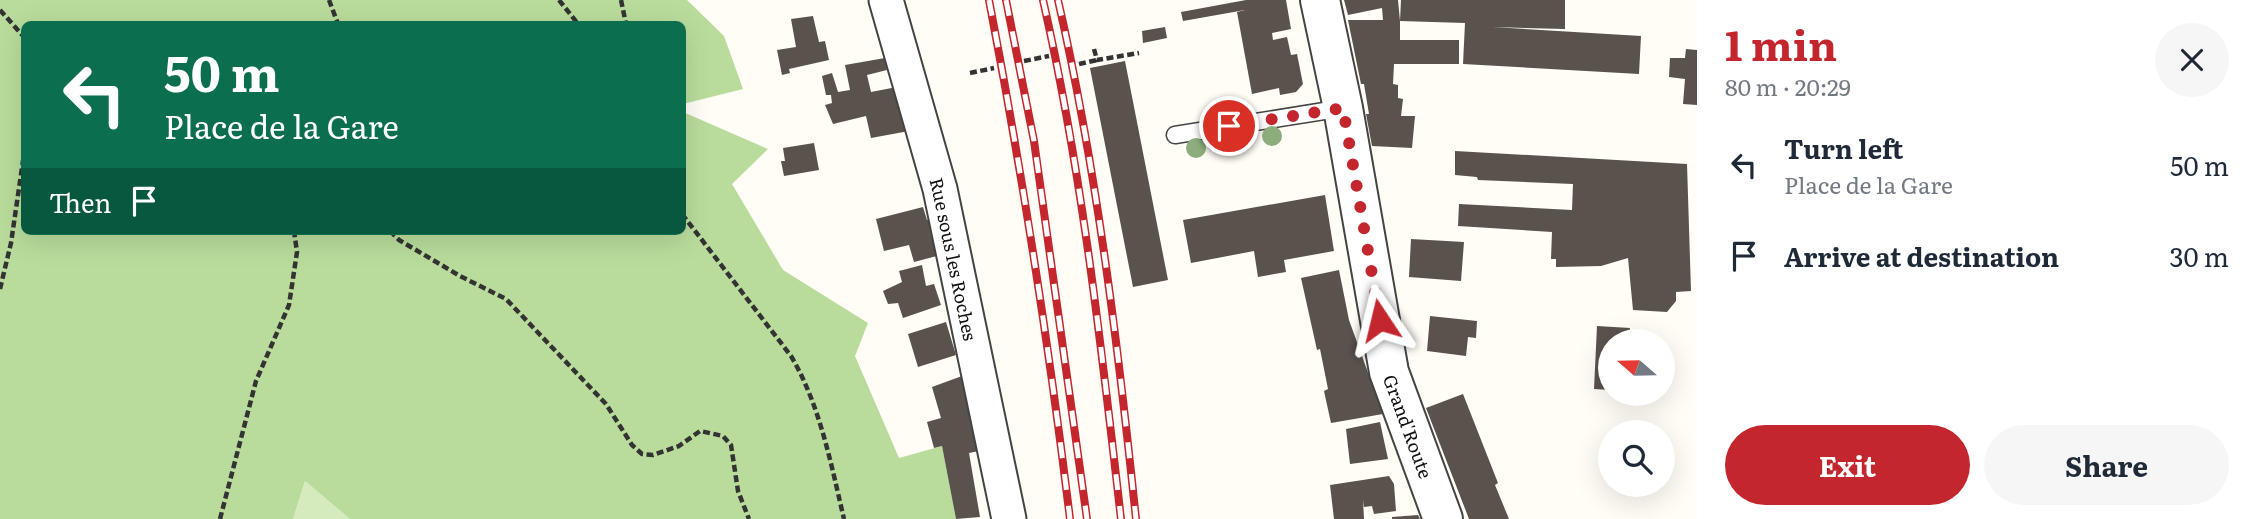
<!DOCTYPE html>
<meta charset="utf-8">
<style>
:root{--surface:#fff;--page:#f6f6f7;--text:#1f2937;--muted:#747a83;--accent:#c4262e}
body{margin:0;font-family:Literata,serif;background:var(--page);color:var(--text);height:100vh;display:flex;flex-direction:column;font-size:26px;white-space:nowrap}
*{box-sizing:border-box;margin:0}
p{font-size:23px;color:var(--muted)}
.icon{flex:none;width:38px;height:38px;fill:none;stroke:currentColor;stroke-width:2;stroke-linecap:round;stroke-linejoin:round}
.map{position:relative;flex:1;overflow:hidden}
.sheet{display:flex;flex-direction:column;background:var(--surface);width:560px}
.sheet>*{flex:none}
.top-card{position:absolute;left:21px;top:21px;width:665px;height:214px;border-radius:10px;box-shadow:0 7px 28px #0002;background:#0b6e4f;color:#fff;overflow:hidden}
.needle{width:46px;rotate:290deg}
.controls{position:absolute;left:1598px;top:329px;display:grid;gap:14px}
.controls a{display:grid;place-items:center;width:77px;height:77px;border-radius:50%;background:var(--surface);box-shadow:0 7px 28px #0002;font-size:35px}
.pin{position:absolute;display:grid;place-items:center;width:60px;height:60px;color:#fff;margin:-30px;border:4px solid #fff;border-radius:50%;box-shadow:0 2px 7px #0007}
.me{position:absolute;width:77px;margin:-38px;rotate:350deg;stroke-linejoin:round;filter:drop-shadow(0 0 5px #0008)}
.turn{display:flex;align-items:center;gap:24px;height:147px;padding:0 28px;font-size:32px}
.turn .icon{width:91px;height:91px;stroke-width:2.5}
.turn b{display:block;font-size:49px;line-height:60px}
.then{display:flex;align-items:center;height:66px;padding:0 28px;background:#0003;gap:14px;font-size:26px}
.round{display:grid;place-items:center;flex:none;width:74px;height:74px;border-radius:37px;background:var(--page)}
.overview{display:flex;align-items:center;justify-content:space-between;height:119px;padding:0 28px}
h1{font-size:42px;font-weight:700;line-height:52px;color:var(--accent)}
.action{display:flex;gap:14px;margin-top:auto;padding:14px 28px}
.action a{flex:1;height:80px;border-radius:42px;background:var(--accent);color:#fff;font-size:28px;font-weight:700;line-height:80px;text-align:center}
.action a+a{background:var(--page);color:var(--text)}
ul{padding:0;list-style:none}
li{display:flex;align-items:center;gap:21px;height:91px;padding:0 28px}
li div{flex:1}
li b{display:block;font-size:26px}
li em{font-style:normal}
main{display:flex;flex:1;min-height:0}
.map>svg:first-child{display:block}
.green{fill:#d5ebbd}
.forest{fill:#b9dc9c}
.building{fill:#5a524d}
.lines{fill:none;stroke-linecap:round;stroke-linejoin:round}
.service-casing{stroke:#444;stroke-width:19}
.minor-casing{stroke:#444;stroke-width:37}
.tertiary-casing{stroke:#444;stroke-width:42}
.path{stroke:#333;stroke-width:4.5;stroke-dasharray:7 3.5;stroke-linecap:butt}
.service{stroke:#fff;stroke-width:16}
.minor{stroke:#fff;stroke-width:33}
.tertiary{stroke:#fff;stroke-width:38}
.rail-casing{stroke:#c4262e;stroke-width:8}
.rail{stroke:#fff;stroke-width:5;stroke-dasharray:16;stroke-linecap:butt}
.tree{fill:#8dad7f}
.route{stroke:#c4262e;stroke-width:12;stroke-dasharray:0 21.6}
.labels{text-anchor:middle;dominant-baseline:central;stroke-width:7;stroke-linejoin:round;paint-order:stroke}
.street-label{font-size:18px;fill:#111;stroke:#fff}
</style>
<main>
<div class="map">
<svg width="1697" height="519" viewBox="0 0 1697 519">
<rect width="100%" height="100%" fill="#fffdf5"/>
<!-- green -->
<path class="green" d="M305,481L350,519H293Z"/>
<!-- forest -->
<path class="forest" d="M0,0H687L724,36L743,89L683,104L682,24H24V231H682L683,112L768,149L732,184L783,270L868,323L855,356L899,458L942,446L956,519H350L305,481L293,519H0Z"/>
<!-- building -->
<path class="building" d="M1246,0H1286L1291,29L1272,33L1273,40L1287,37L1291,55L1297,54L1303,84L1296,92L1280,95L1279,88L1252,94L1237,12L1245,10L1183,21L1181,12Z
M1344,0H1398L1400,21L1401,0H1565V29L1492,27L1641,36L1639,74L1463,64L1465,23L1400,21V40H1459V64H1394L1393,84L1398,85V98L1403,99L1401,116H1415L1412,148L1372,146L1366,114H1369L1364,84H1361L1348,20H1383L1382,8L1348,15Z
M813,16L819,42L825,41L829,60L789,69L790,73L782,75L777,50L796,47L791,19Z
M1165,27L1167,38L1143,43L1142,31Z
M1686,49L1697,50V105L1683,104L1685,79L1669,77L1670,58H1685Z
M885,58L887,70L867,75L871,92L902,86L909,131L871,138L866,116L833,124L825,105L832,103L831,95H826L822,76L832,73L838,92L850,90L845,65Z
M1125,61L1168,280L1133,287L1090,68Z
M814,143L819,170L784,176L781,161H785L783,148Z
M1455,151L1687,164L1691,291L1676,292V301L1667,312L1633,310L1628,258L1601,266L1556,267V259H1551L1552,232L1458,226L1459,204L1572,210L1573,184L1478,180L1477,177L1455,175Z
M1325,195L1334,251L1284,260L1286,272L1258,277L1254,251L1191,263L1183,220Z
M923,207L927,220L942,216L952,252L914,262L909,245L884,251L876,219Z
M1411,239L1464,242L1461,281L1409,277Z
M922,265L926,286L934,284L941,305L903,318L898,303L888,304L883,291L902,282L899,271Z
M1339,270L1349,320L1383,414L1331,423L1324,391L1328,389L1320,349L1317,350L1301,278Z
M1430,316L1477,321L1476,338L1468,337L1466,356L1427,351Z
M946,322L956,355L918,367L908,334Z
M1597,326L1630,328L1629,341H1610V390L1594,389Z
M962,376L979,451L969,453L980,517L956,519L942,446L934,448L927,422L941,418L932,387Z
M1463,394L1498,483L1495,485L1509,519H1469L1426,408Z
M1380,422L1388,459L1350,464L1346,429Z
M1389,476L1394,484L1396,511L1374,514L1372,506L1364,507L1363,500L1364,519H1334L1330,485Z
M1418,515L1420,519H1392V517Z"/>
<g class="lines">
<!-- service casing -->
<g class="service-casing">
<path id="service" d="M1175,135L1343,108"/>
</g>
<!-- minor casing -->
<g class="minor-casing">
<g id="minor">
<path id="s1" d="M886,0L940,189L1009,519"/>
</g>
</g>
<!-- tertiary casing -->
<g class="tertiary-casing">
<g id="tertiary">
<path id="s2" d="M1320,0L1343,108L1389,372L1443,519"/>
</g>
</g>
<!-- path -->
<path class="path" d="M329,0L338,24
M559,0L578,24
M621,0L626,24
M0,10L24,37
M1094,49L1097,60L1139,53
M1024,61L1049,56
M1079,64L1097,60
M970,73L994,68
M682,214L791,356C820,405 831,464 844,519
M390,231L399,240L460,276L506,299L606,404L632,445L642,454L653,455L679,446L700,431L723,436L731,445L738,491L749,519
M0,289L11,243L24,154
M220,519L256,381L289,305L297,252L294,231"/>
<!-- service -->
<use href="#service" class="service"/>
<!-- minor -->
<use href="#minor" class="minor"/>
<!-- tertiary -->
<use href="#tertiary" class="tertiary"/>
<!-- rail casing -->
<g class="rail-casing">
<path id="rail" d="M989,0C1022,172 1049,345 1070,519
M1006,0L1034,141L1087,519
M1043,0C1082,171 1101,345 1121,519
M1058,0C1097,171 1118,345 1136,519"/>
</g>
<!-- rail -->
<use href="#rail" class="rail"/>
</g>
<!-- trees -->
<g class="tree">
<circle cx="1272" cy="136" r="10"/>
<circle cx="1234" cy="142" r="10"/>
<circle cx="1196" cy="148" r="10"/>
</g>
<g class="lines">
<!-- route -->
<path class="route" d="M1229,126L1343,108L1380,320"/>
</g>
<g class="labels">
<!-- street labels -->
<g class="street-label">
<text stroke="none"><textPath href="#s1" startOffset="268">Rue sous les Roches</textPath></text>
<text stroke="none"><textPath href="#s2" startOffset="436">Grand'Route</textPath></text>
</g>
</g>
</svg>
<div class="controls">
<a><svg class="needle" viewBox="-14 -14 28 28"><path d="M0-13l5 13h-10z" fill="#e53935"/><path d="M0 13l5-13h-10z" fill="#747a83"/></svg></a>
<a><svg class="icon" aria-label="search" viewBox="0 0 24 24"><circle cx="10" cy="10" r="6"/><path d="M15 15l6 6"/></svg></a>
</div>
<div class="pin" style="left:1229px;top:126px;background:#d93025"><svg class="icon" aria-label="arrive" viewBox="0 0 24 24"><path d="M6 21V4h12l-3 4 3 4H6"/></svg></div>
<svg class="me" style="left:1380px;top:320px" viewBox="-20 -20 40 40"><path d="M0-17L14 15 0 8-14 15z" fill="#c4262e" stroke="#fff" stroke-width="4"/></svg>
<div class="top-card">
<div class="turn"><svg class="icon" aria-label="left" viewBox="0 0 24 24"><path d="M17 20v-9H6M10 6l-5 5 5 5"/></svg><div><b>50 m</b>Place de la Gare</div></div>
<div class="then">Then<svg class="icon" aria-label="arrive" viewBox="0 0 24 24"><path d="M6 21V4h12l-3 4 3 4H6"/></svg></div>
</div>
</div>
<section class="sheet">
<div class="overview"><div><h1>1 min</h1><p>80 m · 20:29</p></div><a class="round"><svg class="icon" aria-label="close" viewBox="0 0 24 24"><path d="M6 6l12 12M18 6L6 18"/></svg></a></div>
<ul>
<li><svg class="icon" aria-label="left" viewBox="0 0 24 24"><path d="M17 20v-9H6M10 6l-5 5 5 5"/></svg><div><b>Turn left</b><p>Place de la Gare</p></div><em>50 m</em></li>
<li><svg class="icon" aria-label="arrive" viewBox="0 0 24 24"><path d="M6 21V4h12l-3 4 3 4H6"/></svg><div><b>Arrive at destination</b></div><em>30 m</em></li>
</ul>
<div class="action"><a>Exit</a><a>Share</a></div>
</section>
</main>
